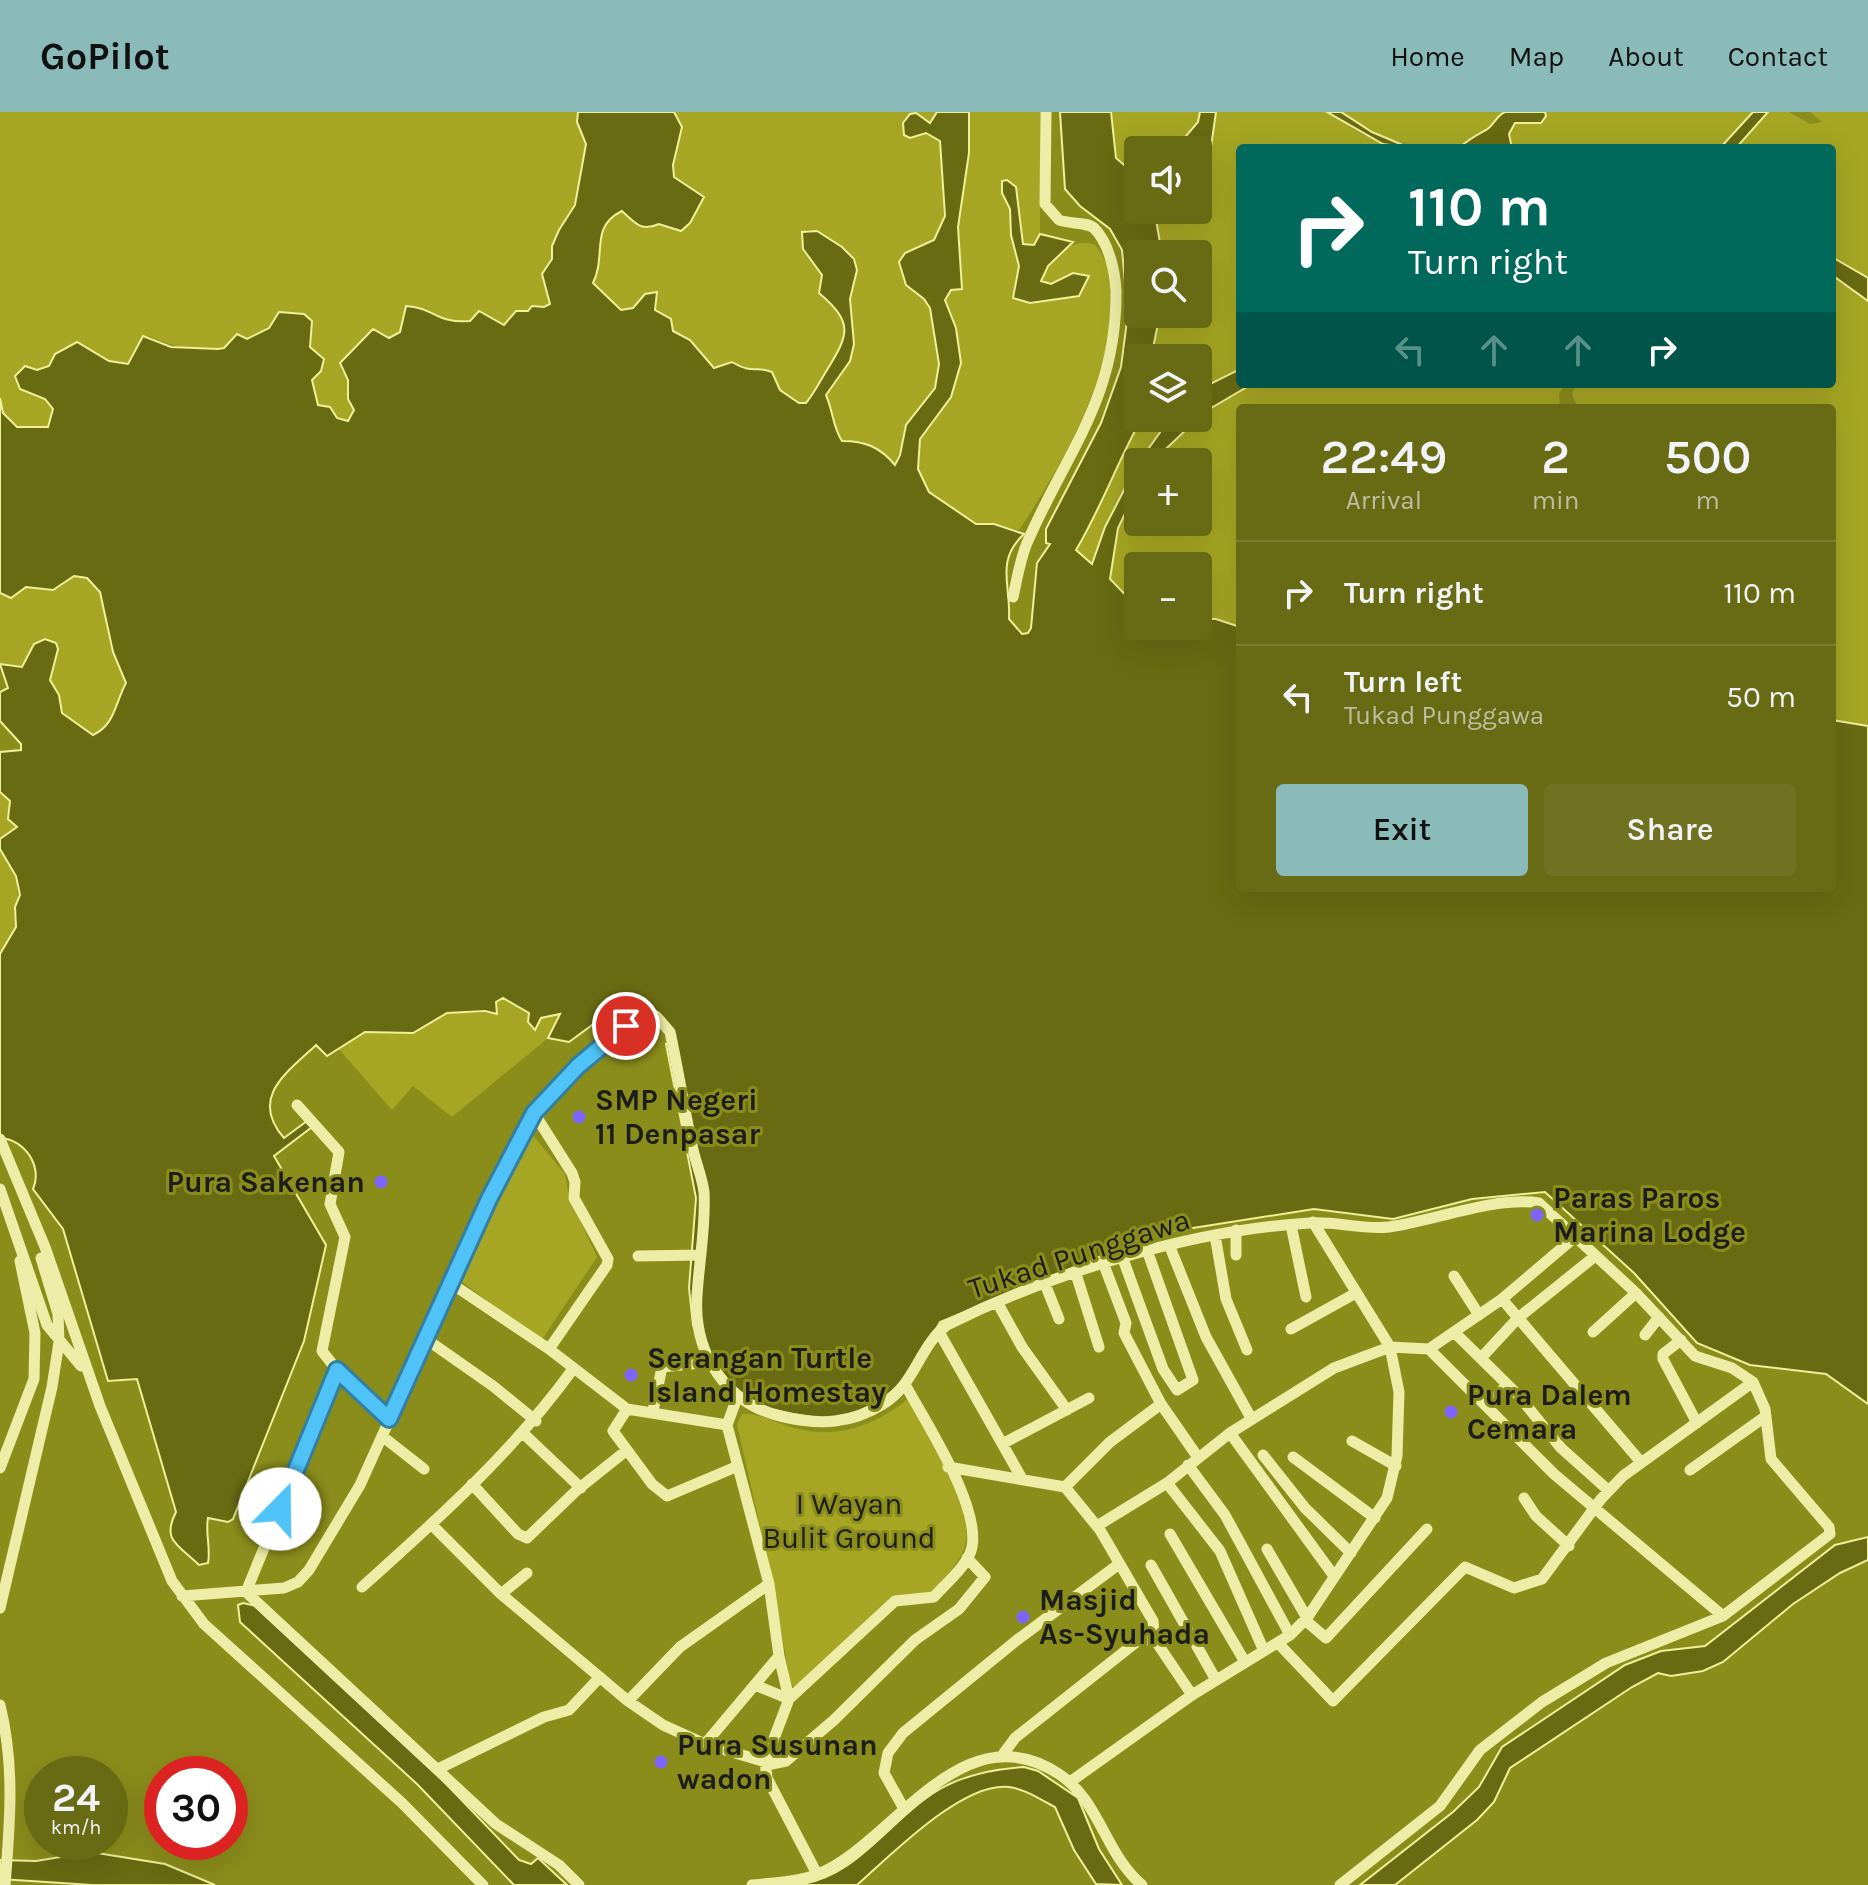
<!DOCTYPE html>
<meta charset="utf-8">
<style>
:root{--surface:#686a14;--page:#707222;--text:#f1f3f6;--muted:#bdbfa0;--line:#7b7d34;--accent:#8bbbb9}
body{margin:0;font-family:Karla,sans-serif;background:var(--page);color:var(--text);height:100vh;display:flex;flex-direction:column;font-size:30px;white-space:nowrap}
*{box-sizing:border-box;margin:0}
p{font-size:26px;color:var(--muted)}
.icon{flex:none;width:44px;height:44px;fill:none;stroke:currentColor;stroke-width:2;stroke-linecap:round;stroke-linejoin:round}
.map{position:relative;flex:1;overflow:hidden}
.details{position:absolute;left:1236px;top:292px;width:600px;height:488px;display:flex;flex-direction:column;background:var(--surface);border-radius:8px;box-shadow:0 8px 32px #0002}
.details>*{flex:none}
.guide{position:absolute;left:1236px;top:32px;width:600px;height:244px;border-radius:8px;box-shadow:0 8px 32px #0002;background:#00695c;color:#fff;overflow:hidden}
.tools{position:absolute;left:1124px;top:24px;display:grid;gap:16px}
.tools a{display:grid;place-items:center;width:88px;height:88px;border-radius:8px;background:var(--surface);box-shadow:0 8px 32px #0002;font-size:40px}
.speed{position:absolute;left:24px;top:1644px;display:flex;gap:16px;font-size:40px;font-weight:700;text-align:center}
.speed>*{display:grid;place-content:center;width:104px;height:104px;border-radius:50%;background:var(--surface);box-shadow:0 8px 32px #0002;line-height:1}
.speed small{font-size:20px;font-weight:400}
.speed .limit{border:12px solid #d22;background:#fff;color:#111}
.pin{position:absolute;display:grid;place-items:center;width:68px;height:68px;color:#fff;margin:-34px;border:4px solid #fff;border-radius:50%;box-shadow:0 2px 8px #0007}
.me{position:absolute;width:88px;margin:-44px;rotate:22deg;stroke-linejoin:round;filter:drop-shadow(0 0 6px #0008)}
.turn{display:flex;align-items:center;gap:28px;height:168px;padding:0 40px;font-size:36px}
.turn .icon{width:104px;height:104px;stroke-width:2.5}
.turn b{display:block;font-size:56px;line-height:68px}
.lanes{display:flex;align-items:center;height:76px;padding:0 40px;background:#0003;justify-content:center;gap:40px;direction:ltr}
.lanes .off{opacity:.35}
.eta{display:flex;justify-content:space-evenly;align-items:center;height:136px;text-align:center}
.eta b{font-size:48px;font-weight:600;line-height:56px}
.cta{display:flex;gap:16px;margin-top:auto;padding:16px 40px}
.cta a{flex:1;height:92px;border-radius:8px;background:var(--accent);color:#111;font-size:32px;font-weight:600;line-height:92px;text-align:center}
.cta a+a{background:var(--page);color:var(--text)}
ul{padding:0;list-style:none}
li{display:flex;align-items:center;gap:24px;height:104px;padding:0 40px;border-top:2px solid var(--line)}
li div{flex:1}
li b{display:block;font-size:30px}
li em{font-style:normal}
header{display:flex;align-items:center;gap:48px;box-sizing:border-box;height:112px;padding:0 40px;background:var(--accent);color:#111}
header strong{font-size:38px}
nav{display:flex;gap:44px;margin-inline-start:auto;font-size:28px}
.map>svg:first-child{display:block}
.green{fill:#a6a624}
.water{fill:#696b12;stroke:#f0ef9a;stroke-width:2}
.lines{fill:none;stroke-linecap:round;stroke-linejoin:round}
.minor{stroke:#ededa7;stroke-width:11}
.route-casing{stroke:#337fa1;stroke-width:20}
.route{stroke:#4fc3f7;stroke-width:14}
.poi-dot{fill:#7d64ff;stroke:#8b8d1b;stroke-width:3}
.labels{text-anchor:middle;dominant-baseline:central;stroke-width:6;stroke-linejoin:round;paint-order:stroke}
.poi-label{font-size:30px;font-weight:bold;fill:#1d1d1d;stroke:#8b8d1b;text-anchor:start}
.street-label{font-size:30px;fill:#1d1d1d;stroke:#8b8d1b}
.park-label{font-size:30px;fill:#1d1d1a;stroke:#8b8d1b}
</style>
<header>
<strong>GoPilot</strong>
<nav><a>Home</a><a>Map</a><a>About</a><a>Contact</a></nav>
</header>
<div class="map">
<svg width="1868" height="1773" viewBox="0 0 1868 1773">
<rect width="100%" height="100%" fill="#8b8d1b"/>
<!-- green -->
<path class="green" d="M0,0H578L577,10L586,32L575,93L554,129L552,147L542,162L550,191L504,213L480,199L470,209C450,211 441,209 425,195L400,220L340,257L349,268L348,287L354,298L349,309L337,306L314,288L312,268L321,259L310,235L312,209L303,202L279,201C251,243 191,245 149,224L129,252L109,249L77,230L55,243L49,254L37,258L20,277L45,287L53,297L48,316L17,315L3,301L0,286Z
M674,0H937L931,11L916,1L904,11L903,17L915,25L926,21L940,29L944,109L938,124L902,155L906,173L924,187L930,196L939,258L933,282L913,303L894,354L861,329H842C833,316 833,299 826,283L850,249L854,232L850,187L855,170L854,147L817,119L806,117L803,137L822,163L820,181C854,211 849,222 827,258C820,269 815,280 806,291L799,292L780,278L772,260L708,253L690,228L673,219L671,207L654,198L657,181L645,182L633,196L621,198L593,170C607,142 589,116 622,99L649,116L659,112L681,119L690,111L704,85L674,65L673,53L682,16Z
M969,0H1040V122L1034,133L1023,132L1016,75L1008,68L1002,70V81L1010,97L1011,123L1019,154L1013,186L1030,191L1073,186L1062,166L1046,173L1041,163C1057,144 1070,125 1095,133C1153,199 1059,360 1019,418L976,412L929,380L918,357L920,327L953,280L949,199L945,188L951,178L962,177L958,115L969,41Z
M1111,0H1200L1198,10L1174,38H1138V65L1116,46Z
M1216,0H1327L1360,21L1393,36H1240V257L1198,278V246H1151L1160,202H1198V142H1162L1156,108L1160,98H1198V58L1210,42Z
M1341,0H1505C1496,4 1494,14 1486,18C1475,24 1469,27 1459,36C1403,36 1388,30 1341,0Z
M1545,0H1753L1720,36H1512L1509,22L1515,11L1533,12L1546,4Z
M1768,0H1789L1810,12L1822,10L1810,0H1868V166L1832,145V36H1736Z
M1832,163L1868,189V614L1832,608V296H1578L1572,282L1576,272H1832Z
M1252,272H1565L1559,282L1560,296H1240V515L1217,507H1198V454H1138V496L1110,468L1118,416L1138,375V410H1198V350H1152L1206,299Z
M1153,308L1160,311L1161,319L1132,359L1092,453L1076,439C1100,398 1115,356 1137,315Z
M74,464L86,466L100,480L113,540L126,571C115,590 115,613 93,623L62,601L59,583L50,568L58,538L22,555L0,552V481L12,486L26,475L53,478Z
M0,680L10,689L18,715L0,727Z
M0,737C20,753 20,792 16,814C14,823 5,834 0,842Z
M503,886L530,901L535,917L541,905L560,901L548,926L452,1005L413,974L392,998L338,936L365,920L413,921L447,901H497L496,890Z
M531,1021L565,1062L569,1085L597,1145L541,1229L457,1166Z
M910,1285C924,1315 973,1400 966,1430C962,1449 944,1466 931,1481L896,1484L796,1576L791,1574L773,1472L737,1312L742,1302C762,1301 776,1312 795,1316C837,1328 877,1313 910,1285Z"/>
<!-- water -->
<path class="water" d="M578,0H674L682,15L673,53L674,65L704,85L690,111L681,119L659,112C641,120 635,111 622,99C589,115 607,143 593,171L621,198L633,196L645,182L657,180L655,198L671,207L673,219L690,228L714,256L732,250C754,263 755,253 772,260L780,278L799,291H806C815,280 820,269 827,258C849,222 854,211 819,181L822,163L803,137L802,120L817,119L842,135L854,147L857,158L850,187L854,232L850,249L826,283C833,299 833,316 842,329C865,329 880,335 895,353L900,343L906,313L935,276L939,252L930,196L924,187L906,173L899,150L905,141L934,128L945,104L940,29L926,21L910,26L904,23L903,11L910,2L916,1L930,11L937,0H969V41L958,115L962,177L951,178L945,188L956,216L961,251L951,285L920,327L918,357L929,380L976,412H994L1024,422C995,449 1011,473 1009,507L1022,522L1028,521L1031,516L1037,451L1050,432L1046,431V417L1101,311L1121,255L1128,201L1122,138L1110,117L1080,94L1065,77L1060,0H1111L1116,46L1138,65V98H1160L1156,108L1162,142H1138V202H1160L1151,246H1138V306H1198V278L1240,257V272H1252L1206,299L1152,350H1139L1161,319L1160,311L1153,308L1137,315C1115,356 1100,398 1076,438L1092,452L1105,415L1138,351V375L1118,416L1110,467L1138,496V514H1198V507H1216L1240,515V776H1832V608L1868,614V1292L1826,1262L1750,1253L1697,1231L1634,1161L1545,1080L1472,1087L1393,1107L1314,1097L1155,1122L940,1210L909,1265L880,1289L839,1309L793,1302L765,1296L723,1274L705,1246L693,1213L689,1176L696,1086L666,932L670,931L656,899L636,888L622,891L569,930L548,926L560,902L541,906L535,918L528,910L529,901L503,886L496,890L497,902L485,899L447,901L413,921L365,920L327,944L316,933C286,961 249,986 284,1026L307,1009L312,1015L274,1044L326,1133L304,1229L233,1407L228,1410L208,1406C205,1422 211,1435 208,1451L199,1453C179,1433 161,1429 176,1400L137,1267L108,1269L63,1117L33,1077C43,1055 25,1027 0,1026V842L16,815L15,795L20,783L16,764L0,737V727L17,715L8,707L10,689L0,680V640L21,638V632L0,609V580L8,576L0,552L22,555L34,532L45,527L56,531L58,537L50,568L59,583L62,601L93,623C115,613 115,591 126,571L113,540L100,480L87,466L74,464L53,478L26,475L11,486L0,481V286L3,301L17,315H48L53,297L45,287L20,277L15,264L25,254L37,258L49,254L55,242L77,230L109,249L128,252L143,224L171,235L218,237L224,236L237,222L247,227L269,216L279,200L304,202L312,209L310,235L324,247L321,259L312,268L318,293L330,295L337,306L348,309L354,298L348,287V268L340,251L373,217L389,226L400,220L406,194C435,196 437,212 470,209L479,199L504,213L516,199H528L532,194L544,195L550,192L542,162L552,147V134L559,118L575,93L586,32L577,10Z
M1200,0H1216L1210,42L1198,58V38H1174L1198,10Z
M1327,0H1341L1372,20L1410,36L1383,32Z
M1505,0H1545L1546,4L1541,11H1515L1509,22L1512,36H1459C1469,27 1475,24 1486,18C1494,13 1496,4 1505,0Z
M1753,0H1768L1736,36H1720Z
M1007,68L1016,75L1023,132L1034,133L1040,122L1073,130L1048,154L1041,169L1051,172L1073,161L1089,164L1079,184L1030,191L1013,186L1019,154L1011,123L1010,97L1002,81V69Z
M1832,145L1868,166V189L1832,163Z
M1868,1425V1448L1840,1461L1793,1492L1723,1550L1703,1559L1671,1564L1658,1561L1632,1575L1510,1656L1494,1690L1477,1708L1395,1773H1360L1453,1700L1479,1675L1502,1635L1625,1553L1661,1539L1705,1534L1835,1433Z
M243,1491L260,1495L427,1652L519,1748L531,1752L538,1746L567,1773H514L417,1672L240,1510L238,1493Z
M1024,1655L1038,1659L1078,1686L1099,1737L1122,1773L1096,1772L1074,1738L1055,1695C1041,1688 1025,1677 1009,1675C963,1669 890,1744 857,1773H797C859,1765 889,1707 940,1677C966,1662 995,1657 1024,1655Z
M91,1740L165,1752L215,1773H92L0,1767V1748L36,1749Z"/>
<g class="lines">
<!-- minor -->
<path class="minor" d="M1013,485C1017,467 1020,448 1027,431C1066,340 1117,287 1116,179C1115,159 1109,131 1094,116C1087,110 1069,112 1059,108L1045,92L1046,0
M297,993L339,1040L330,1092L345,1125L322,1239L337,1258L389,1307
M534,1001L572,1061L575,1070L574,1086L608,1147L607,1153L549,1237
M0,1027L45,1135L100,1294L172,1469L204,1512L402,1691L483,1773
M0,1077L47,1213L81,1254
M1291,1113L1306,1185
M1215,1123L1226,1187L1247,1238
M1170,1135L1206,1225L1251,1306
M1236,1143V1118
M638,1144L701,1143
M1123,1147L1163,1257L1177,1278L1193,1268L1148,1141
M1104,1153L1126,1211L1124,1221L1161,1292L1197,1344
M1076,1162L1099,1235
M1454,1164L1479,1203
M452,1172L549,1237L627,1297L727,1313
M1045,1172L1059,1207
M1502,1187L1640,1349
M997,1190L1022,1235L1067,1298
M1291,1217L1356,1181
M939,1220L1021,1365
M1454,1220L1518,1283L1561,1336L1608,1378
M1593,1220L1636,1181
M1645,1223L1659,1205
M426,1227L493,1274L536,1309
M1681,1228L1663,1242V1247L1697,1311
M1429,1237L1554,1362L1723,1504
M1481,1246L1518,1206L1594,1145
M737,1286L727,1313L769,1472L779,1544L789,1587L765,1650L767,1666L817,1762
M1493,1288L1507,1273
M627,1297L613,1319L652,1372L667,1384L738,1354
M653,1299L662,1255L710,1250
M1230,1321L1334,1464
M524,1322L581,1376
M382,1324L424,1357
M1352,1329L1396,1354
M1004,1331L1089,1286
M1263,1343L1305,1396L1351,1441
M1293,1345L1375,1406
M1188,1353L1225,1403L1290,1523
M948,1355L1065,1375L1100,1418L1153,1509L1155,1528L1192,1583
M0,1356L34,1267L35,1221L20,1149
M1690,1358L1766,1304
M1167,1371L1220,1439L1264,1539
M472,1372L518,1422L527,1426L577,1378L627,1338
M1065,1375L1110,1330L1161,1292
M1524,1386L1536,1404L1569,1434
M432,1413L501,1482L628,1589L663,1613L705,1632L772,1652L786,1649L834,1608L915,1528L959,1497L985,1465L967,1446
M1097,1414L1167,1371L1230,1321L1334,1256L1390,1235L1429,1237L1502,1187L1575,1125
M1170,1422L1245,1550
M1267,1437L1307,1506
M1151,1453L1216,1568
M362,1475C438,1407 513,1340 573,1257
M246,1480L496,1712L559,1753L579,1773
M246,1480L337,1258
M501,1482L527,1461
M182,1484L284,1476L298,1470L309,1458L360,1373L489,1087L534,1001L604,931L640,906L656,904L670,920C678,957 684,995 692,1033C695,1049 702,1064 704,1080C706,1115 699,1149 697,1184C693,1242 727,1293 784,1305C820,1313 851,1312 883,1292C915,1273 919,1234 947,1213C1054,1160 1191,1118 1310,1111C1336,1109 1362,1118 1389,1115C1434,1109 1494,1084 1539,1091L1636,1181L1695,1244L1732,1256L1753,1270L1765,1297L1771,1347L1829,1415L1830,1422L1723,1504L1606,1551L1542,1590L1480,1638L1440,1694L1340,1773
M0,1496L52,1275L59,1230L58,1202L41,1146
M1305,1508L1326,1526L1427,1417
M1278,1531L1333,1589L1465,1455L1514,1476L1542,1467L1601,1387L1623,1364L1753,1270
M755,1573L789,1587L895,1489L934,1485C946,1471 968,1454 972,1435C980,1393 926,1311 906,1274
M628,1589L680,1535L769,1472
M0,1593C15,1654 10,1711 5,1773
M705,1632L779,1544
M1001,1645L1015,1626L1139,1528H1155
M440,1656L544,1605L569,1598L600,1565
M1070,1670L1192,1583L1290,1523L1307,1506L1387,1386L1397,1344L1399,1280L1390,1235L1313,1110
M903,1695L884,1661L888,1641L903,1621L1017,1528L1119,1452
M752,1773C773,1771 798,1770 818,1762C893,1732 961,1597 1059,1662C1100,1689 1105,1742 1142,1773"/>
</g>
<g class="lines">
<!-- route casing -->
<g class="route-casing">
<path id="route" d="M280,1397L337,1258L389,1307L489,1087L534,1001L578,954L626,914"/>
</g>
<!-- route -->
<use href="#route" class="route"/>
</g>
<!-- markers -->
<g class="poi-dot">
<circle cx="579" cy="1005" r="8"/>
<circle cx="381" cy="1070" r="8"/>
<circle cx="1537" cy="1103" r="8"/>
<circle cx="631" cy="1263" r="8"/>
<circle cx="1451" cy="1300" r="8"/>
<circle cx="1023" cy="1505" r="8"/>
<circle cx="661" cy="1650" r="8"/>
</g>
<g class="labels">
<!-- poi labels -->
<g class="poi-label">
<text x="595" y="988">SMP Negeri<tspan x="595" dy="34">11 Denpasar</tspan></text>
<text x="365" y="1070" text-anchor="end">Pura Sakenan</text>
<text x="1553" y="1086">Paras Paros<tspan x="1553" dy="34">Marina Lodge</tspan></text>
<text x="647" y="1246">Serangan Turtle<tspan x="647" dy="34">Island Homestay</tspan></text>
<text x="1467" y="1283">Pura Dalem<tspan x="1467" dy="34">Cemara</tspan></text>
<text x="1039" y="1488">Masjid<tspan x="1039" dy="34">As-Syuhada</tspan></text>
<text x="677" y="1633">Pura Susunan<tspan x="677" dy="34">wadon</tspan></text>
</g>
<!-- street labels -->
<g class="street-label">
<text transform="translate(1079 1142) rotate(-18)">Tukad Punggawa</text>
</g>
<!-- park labels -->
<g class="park-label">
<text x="849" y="1392">I Wayan<tspan x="849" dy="34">Bulit Ground</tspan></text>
</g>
</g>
</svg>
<div class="tools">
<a><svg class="icon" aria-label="sound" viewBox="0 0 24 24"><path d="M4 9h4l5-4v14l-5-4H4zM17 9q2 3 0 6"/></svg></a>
<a><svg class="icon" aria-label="search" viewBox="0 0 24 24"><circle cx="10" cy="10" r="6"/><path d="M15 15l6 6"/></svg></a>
<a><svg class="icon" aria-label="layers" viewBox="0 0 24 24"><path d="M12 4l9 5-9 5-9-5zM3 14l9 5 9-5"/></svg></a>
<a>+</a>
<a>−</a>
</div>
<div class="speed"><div>24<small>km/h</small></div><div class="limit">30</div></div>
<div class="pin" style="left:626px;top:914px;background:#d93025"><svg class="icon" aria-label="arrive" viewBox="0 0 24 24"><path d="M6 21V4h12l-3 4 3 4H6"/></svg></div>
<svg class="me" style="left:280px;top:1397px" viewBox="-20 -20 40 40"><circle r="19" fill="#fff"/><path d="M0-13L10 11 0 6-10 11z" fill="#4fc3f7"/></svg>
<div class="guide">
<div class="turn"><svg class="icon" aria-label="right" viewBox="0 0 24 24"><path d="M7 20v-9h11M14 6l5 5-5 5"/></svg><div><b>110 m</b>Turn right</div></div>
<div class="lanes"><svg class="icon off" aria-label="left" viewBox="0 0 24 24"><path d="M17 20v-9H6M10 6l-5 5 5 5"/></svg><svg class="icon off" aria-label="ahead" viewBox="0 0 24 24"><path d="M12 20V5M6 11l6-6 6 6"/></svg><svg class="icon off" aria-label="ahead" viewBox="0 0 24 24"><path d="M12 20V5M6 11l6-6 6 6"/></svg><svg class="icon" aria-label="right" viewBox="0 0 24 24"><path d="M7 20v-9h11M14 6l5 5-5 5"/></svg></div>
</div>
<section class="details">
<div class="eta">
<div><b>22:49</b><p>Arrival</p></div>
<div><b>2</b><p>min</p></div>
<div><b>500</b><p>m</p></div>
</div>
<ul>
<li><svg class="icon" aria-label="right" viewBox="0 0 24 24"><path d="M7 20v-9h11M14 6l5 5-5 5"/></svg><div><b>Turn right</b></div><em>110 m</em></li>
<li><svg class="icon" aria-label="left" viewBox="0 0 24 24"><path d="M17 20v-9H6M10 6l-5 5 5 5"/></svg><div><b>Turn left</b><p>Tukad Punggawa</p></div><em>50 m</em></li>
</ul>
<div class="cta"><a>Exit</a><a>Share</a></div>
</section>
</div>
